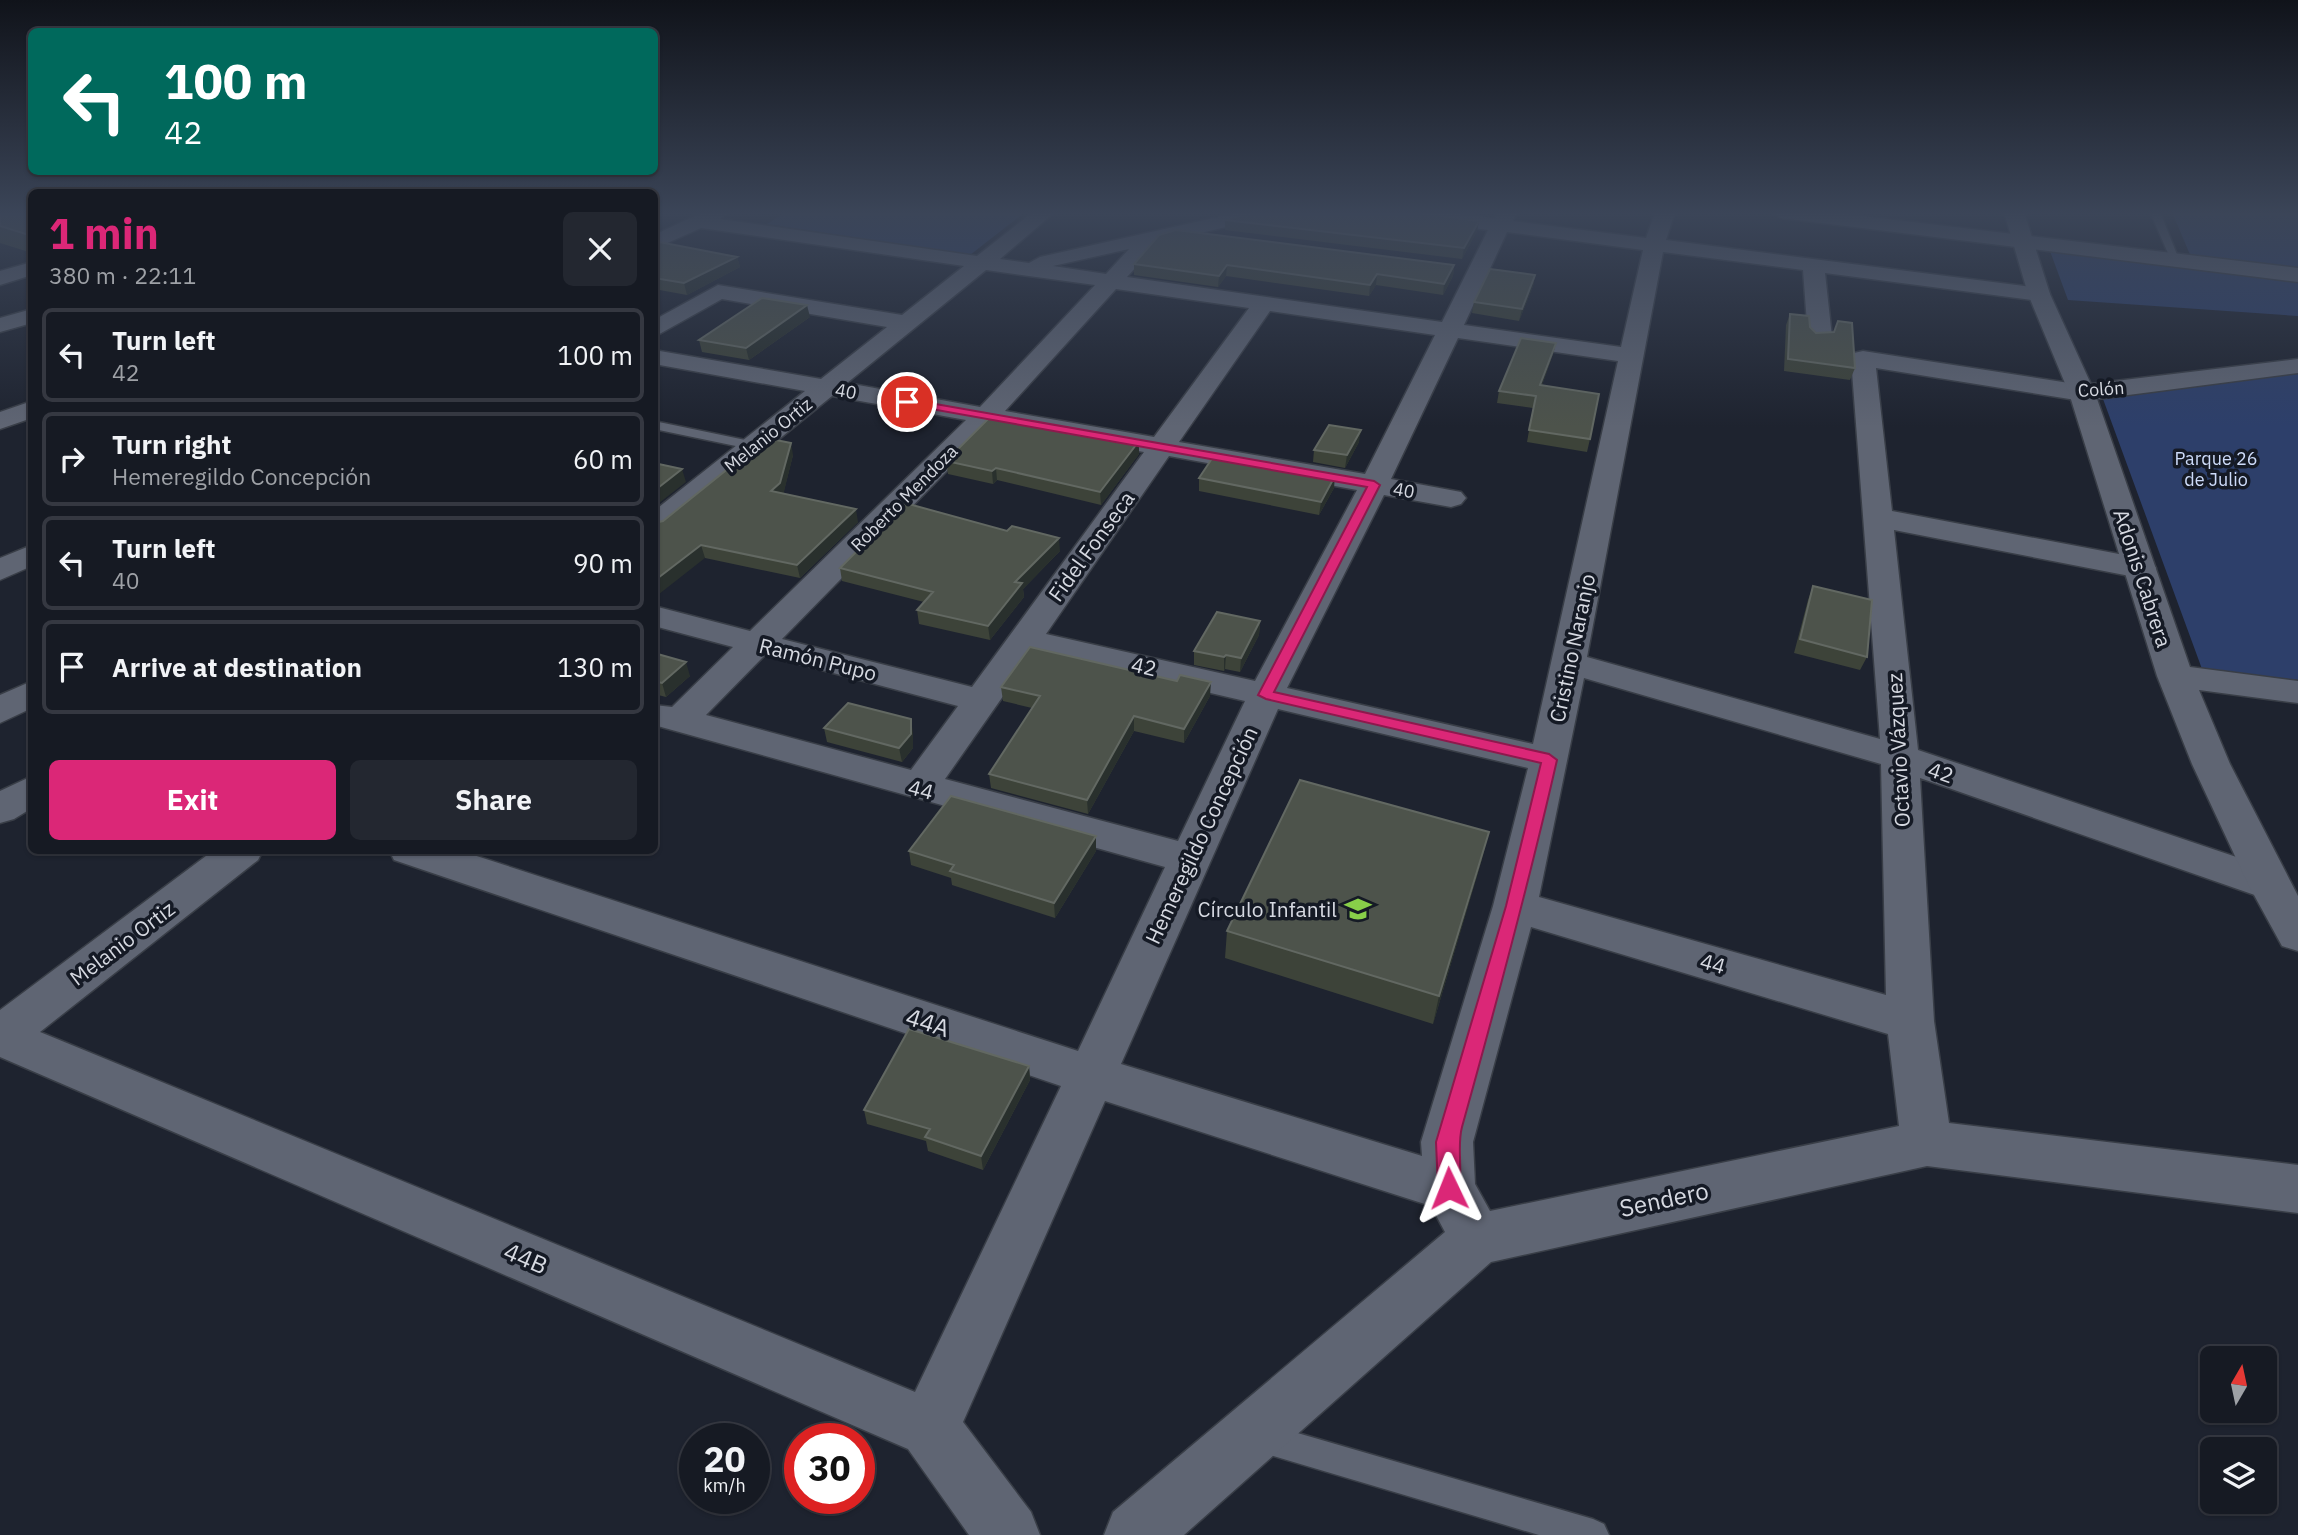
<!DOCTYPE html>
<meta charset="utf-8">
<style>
:root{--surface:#161a23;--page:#232730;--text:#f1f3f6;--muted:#9ea1a6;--line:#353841;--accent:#db2777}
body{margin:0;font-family:"IBM Plex Sans",sans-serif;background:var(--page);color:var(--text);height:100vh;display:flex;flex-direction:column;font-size:26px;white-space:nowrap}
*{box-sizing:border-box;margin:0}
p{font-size:23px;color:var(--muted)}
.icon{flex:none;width:38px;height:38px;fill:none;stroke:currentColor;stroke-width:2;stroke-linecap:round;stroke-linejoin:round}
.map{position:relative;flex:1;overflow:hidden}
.panel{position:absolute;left:28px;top:189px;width:630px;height:665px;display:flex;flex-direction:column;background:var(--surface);border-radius:10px;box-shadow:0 2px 5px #0004,0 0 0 2px var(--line)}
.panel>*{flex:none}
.banner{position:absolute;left:28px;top:28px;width:630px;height:147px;border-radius:10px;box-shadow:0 2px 5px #0004,0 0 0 2px var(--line);background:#00695c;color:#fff;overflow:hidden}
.needle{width:46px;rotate:9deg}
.controls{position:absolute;left:2200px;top:1346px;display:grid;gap:14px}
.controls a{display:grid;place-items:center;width:77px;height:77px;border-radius:10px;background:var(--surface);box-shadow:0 2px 5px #0004,0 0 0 2px var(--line);font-size:35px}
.speed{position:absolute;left:679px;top:1423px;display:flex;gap:14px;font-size:35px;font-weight:700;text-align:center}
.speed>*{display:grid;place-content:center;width:91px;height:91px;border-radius:50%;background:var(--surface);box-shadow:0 2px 5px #0004,0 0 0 2px var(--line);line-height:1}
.speed small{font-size:18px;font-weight:400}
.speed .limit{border:10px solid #d22;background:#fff;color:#111}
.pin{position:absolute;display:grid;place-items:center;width:60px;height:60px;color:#fff;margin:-30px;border:4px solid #fff;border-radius:50%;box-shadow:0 2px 7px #0007}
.me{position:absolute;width:77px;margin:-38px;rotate:358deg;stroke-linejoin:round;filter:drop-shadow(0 0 5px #0008)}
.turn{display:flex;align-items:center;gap:24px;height:147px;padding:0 21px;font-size:32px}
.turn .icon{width:91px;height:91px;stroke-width:2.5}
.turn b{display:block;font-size:49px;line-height:60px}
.round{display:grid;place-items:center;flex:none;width:74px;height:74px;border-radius:10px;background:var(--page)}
.summary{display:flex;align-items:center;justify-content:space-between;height:119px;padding:0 21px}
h1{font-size:42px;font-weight:800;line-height:52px;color:var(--accent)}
.cta{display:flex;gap:14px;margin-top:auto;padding:14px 21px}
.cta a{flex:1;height:80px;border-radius:10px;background:var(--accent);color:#fff;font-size:28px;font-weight:800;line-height:80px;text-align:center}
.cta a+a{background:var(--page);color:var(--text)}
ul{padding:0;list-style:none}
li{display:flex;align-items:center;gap:21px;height:94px;margin:0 14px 10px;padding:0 7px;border:4px solid var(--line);border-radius:10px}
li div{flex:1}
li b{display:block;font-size:26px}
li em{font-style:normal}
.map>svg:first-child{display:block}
.green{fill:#2d3f6a}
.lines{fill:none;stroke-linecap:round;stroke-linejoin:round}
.service-casing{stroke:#393e47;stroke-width:3}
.minor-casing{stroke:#393e47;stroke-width:3}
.tertiary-casing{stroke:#393e47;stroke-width:3}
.service{fill:#5f6573;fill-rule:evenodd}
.minor{fill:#5f6573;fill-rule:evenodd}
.tertiary{fill:#5f6573;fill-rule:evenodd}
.wall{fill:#3d4339}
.shaded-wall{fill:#29302d}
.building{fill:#4d534b;stroke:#626862;stroke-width:2}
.route{fill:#db2777;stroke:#8e194d;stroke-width:2}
.labels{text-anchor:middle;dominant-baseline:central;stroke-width:7;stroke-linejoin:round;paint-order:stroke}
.far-street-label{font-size:18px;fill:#d6d9e1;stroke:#151a25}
.far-park-label{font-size:18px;fill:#cddbf9;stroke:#151a25}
.street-label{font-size:21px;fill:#d6d9e1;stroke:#151a25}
.poi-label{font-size:21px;fill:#d6d9e1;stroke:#151a25;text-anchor:end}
.near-street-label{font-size:24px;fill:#d6d9e1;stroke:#151a25}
</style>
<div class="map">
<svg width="2298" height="1535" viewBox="0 0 2298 1535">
<rect width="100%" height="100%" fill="#1e232f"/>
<!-- green -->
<path class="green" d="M787,212H1025L970,255L767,224Z
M2172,212H2298V270L2191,257Z
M2050,251L2298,283V316L2068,300Z
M2298,373V680L2202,669L2103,399Z"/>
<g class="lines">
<!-- service casing -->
<g class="service-casing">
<path id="service" d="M2150,212H2160L2180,262L2171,260Z
M654,421L755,442L762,446L755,450L654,429Z
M1260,1422L1593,1519L1604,1524L1609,1535H1539L1260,1452L1249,1448L1245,1437L1249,1426Z"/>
</g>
<!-- minor casing -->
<g class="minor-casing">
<path id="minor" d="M703,212H729L720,219L977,256L1033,212H1055L1000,259L1029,263L1040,257L1240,212H1276L1273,216L1158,243L1127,277L1442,322L1488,230L1397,218L1387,212H1443L1494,218L1497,212H1517L1513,221L1646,238L1655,212H1675L1666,240L2047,289L2050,294L2047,299L2039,301L1825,273L1832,337L1828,342H1812L1808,337L1803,270L1663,252L1587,657L1880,739L1851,358L1854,353L1863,351L2082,385L2298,359V373L2082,401L1876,368L1892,511L2140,558L2151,561L2156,568L2151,575L2140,578L1894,530L1918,750L2284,873L2290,884L2284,895L2269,900L1920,778L1934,1021L1949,1123L2298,1165V1213L1927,1166L1491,1262L1184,1535H1104L1113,1512L1445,1232L1431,1206L1105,1101L963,1422L1031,1512L1040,1535H969L908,1449L0,1057V1010L214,850H263L258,860L40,1032L915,1392L1061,1086L394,860L389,850H458L1078,1051L1165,867L654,725V705L672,707L733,647L654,626V606L750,631L966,420L832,396L665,532L654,535V511L805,391L654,364V350L821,379L887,327L722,299L654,337V320L718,285L902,315L964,266L701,228L654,249V235ZM1507,232L1643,250L1621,347L1464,325ZM1129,249L1106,274L1053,266ZM986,270L1095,285L980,407L847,383ZM1116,289L1249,308L1154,437L1005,411ZM1270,311L1435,335L1365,474L1179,442ZM1458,338L1618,361L1533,744L1287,688L1384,495L1451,507L1461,504L1466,498L1461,492L1391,479ZM992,425L1144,452L972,687L782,639ZM1169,456L1357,490L1255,681L1046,634ZM1034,652L1245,701L1178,841L945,779ZM765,655L958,706L911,770L706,715ZM1584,678L1881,764L1886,995L1539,897ZM1278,709L1528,768L1493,906L1421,1142L1422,1156L1121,1064ZM1531,927L1888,1034L1899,1126L1490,1211L1475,1184L1473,1142Z
M1771,212H1829L2298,268V282L1781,218Z
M32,262V275L0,285V271Z
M32,309V323L0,332V318Z
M32,401V418L0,429V412Z
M32,545V566L0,580V558Z
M32,681V708L0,723V695Z
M32,776V808L14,819L0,823V791Z"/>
</g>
<!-- tertiary casing -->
<g class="tertiary-casing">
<path id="tertiary" d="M2004,212H2024L2050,294L2095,393L2190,667L2298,681V703L2199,690L2230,764L2298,896V951L2282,946L2248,884L2192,764L2157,676L2069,393L2028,294Z"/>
</g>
<!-- service -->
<use href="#service" class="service"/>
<!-- minor -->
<use href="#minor" class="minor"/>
<!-- tertiary -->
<use href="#tertiary" class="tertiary"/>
</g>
<!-- wall -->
<path class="wall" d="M0,212H32V253L0,243Z
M1225,220L1479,221L1477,231L1462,259L1225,230Z
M654,241L737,257L740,267L687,295L654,289Z
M1134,264L1454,265L1453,276L1443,295L1376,285L1369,296L1226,276L1218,287L1134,275Z
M1535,275L1533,286L1519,321L1472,313L1474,302Z
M1790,314L1810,327L1855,368L1850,380L1784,371L1786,325Z
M810,317L749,360L702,352L699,340Z
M1556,343L1553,354L1542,385L1590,439L1587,452L1527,442L1533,408L1497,403L1499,391Z
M1071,434L1139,441V454L1101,505L997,480L993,484L948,474L946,461Z
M1359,442L1345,468L1313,462L1314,450Z
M793,455L783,494L858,522L800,578L705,558L663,521Z
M1199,478L1334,488L1319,515L1199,491Z
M1007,531L1060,551L1023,589L1024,597L990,640L919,624L917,610L924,602L842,581L840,568Z
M1813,586L1867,657L1860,670L1794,653L1808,600Z
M1260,621L1259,635L1240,672L1225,669L1224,671L1194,665V651Z
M654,653L690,676L666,697L654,694Z
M1001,687L1210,696L1184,743L1134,731L1088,814L991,788L989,774L1032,708L1003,701Z
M824,728L913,733V748L902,762L827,742Z
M909,851H1096L1055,918L952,885L951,878L911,865Z
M1482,859L1433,1024L1225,958L1227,931Z
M1029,1066L1030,1080L983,1170L928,1151L926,1141L867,1124L864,1110Z"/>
<!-- shaded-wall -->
<path class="shaded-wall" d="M1479,221L1477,231L1462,259L1464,248Z
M737,257L740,267L687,295L684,283Z
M1227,265L1226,276L1218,287L1219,276Z
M1454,265L1453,276L1443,295L1444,284Z
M1377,274L1376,285L1369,296L1370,285Z
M1535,275L1533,286L1519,321L1522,309Z
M807,305L810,317L749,360L746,348Z
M1556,343L1553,354L1538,397L1540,385Z
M657,356L660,368L654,372V358Z
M1361,430L1359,442L1345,468L1347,455Z
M1139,441V454L1101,505L1100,492Z
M791,443L793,455L783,496L771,491Z
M996,468L997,480L993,484L992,471Z
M682,469L686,482L654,507V491Z
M1335,476L1334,488L1319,515L1321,502Z
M856,509L858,522L800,578L797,565Z
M1059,538L1060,551L1023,589L1024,597L990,640L988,626L1015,582Z
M701,545L705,558L654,598V581Z
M1260,621L1259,635L1240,672L1241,658Z
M1226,655L1225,669L1224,671V657Z
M686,662L690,676L666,697L662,683Z
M1211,682L1210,696L1184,743V729Z
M1134,716V731L1088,814L1087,800Z
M911,719L913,733V748L902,762L899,748Z
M1489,832L1482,859L1433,1024L1439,996Z
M1096,836V851L1055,918L1054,903Z
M1029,1066L1030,1080L983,1170L981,1156Z"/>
<!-- building -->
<path class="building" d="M0,212H32V236L0,226Z
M1254,212H1412L1479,221L1464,248L1225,220Z
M1176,230L1454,265L1444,284L1377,274L1370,285L1227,265L1219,276L1134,264L1159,235Z
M654,241L737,257L684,283L654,278Z
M1490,269L1535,275L1522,309L1474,302Z
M762,298L807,305L746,348L699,340Z
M1790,314L1809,316L1810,327L1816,333L1834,332L1838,321L1852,323L1855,368L1788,359Z
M1521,338L1556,343L1540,385L1599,394L1590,439L1529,430L1536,396L1499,391Z
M990,417L1071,434L1074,430L1139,441L1100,492L996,468L992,471L946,461Z
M1329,425L1361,430L1347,455L1314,450Z
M766,438L791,443L780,483L771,491L856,509L797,565L701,545L654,581V523L663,521Z
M1215,454L1335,476L1321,502L1199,478Z
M654,463L682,469L654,491Z
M905,503L1007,531L1012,526L1059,538L1015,582L1022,583L988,626L917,610L933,592L840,568Z
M1813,586L1872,600L1867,657L1800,639Z
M1217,612L1260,621L1241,658L1226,655L1224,657L1194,651Z
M1030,647L1177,681L1180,675L1211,682L1184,729L1134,716L1087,800L989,774L1040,696L1001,687Z
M654,653L686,662L662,683L654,681Z
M848,703L911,719V734L899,748L824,728Z
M1300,780L1489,832L1439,996L1227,931Z
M951,796L1096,836L1054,903L950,871L954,865L909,851Z
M909,1029L1029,1066L981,1156L925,1137L930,1129L864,1110Z"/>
<!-- sky -->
<linearGradient id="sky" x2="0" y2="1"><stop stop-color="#10131a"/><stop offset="0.5" stop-color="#3b4558"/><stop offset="1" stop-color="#3b4558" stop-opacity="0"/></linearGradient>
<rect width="2298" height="427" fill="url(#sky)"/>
<!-- route -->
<path class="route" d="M907,399L1374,481L1380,485L1274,692L1549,754L1557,760C1529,883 1496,1005 1462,1127C1456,1149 1465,1175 1456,1195L1449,1198L1441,1195L1438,1188L1436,1142L1506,906L1541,763L1266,699L1258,695L1367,487L903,404V400Z"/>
<!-- icons -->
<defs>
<g id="school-bare" transform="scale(2.1)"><path d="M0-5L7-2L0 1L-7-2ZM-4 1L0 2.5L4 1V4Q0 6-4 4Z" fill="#88cf49" stroke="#151a25" stroke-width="2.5" paint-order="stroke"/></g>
</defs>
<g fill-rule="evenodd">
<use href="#school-bare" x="1358" y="909"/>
</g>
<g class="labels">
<!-- far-street labels -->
<g class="far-street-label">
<text transform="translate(2101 389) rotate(-4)">Colón</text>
<text transform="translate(846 391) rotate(10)">40</text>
<text transform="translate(768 435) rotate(-39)">Melanio Ortiz</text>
<text transform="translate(1404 490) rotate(10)">40</text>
<text transform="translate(904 498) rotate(-45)">Roberto Mendoza</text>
</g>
<!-- far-park labels -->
<g class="far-park-label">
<text x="2216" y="458">Parque 26<tspan x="2216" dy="21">de Julio</tspan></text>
</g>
<!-- street labels -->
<g class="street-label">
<text transform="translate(1091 546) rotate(-54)">Fidel Fonseca</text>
<text transform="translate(2143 578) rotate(72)">Adonis Cabrera</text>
<text transform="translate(1572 648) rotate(-78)">Cristino Naranjo</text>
<text transform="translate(818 659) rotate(14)">Ramón Pupo</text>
<text transform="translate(1144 666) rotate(13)">42</text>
<text transform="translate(1898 750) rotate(-93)">Octavio Vázquez</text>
<text transform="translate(1941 772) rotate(19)">42</text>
<text transform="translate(921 789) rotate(15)">44</text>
<text transform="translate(1201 835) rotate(-65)">Hemeregildo Concepción</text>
<text transform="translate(122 943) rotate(-37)">Melanio Ortiz</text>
<text transform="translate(1713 963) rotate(16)">44</text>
</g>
<!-- poi labels -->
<g class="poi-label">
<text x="1337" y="909">Círculo Infantil</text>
</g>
<!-- near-street labels -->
<g class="near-street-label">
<text transform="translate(928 1022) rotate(18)">44A</text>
<text transform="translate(1664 1199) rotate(-12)">Sendero</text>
<text transform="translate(526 1258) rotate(23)">44B</text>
</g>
</g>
</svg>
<div class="controls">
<a><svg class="needle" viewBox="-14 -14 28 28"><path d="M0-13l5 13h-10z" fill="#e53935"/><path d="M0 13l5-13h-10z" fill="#9ea1a6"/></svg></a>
<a><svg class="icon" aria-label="layers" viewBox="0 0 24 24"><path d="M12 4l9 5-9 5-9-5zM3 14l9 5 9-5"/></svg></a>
</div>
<div class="speed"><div>20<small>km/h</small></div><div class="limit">30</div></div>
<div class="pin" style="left:907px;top:402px;background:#d93025"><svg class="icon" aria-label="arrive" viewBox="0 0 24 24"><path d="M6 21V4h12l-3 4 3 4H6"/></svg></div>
<svg class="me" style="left:1449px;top:1188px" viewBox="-20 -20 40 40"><path d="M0-17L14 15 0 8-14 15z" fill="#db2777" stroke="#fff" stroke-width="4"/></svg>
<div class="banner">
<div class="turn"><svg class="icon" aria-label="left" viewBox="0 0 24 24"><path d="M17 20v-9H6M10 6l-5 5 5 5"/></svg><div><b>100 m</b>42</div></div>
</div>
<section class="panel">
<div class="summary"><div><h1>1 min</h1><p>380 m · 22:11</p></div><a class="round"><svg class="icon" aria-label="close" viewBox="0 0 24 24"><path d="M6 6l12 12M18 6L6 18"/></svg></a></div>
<ul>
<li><svg class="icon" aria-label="left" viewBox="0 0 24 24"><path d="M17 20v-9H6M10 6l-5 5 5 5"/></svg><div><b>Turn left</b><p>42</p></div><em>100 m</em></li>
<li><svg class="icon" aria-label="right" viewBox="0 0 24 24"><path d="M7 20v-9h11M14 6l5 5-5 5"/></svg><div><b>Turn right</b><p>Hemeregildo Concepción</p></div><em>60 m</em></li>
<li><svg class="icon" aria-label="left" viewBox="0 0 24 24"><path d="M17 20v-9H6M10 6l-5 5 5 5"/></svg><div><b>Turn left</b><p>40</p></div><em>90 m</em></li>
<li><svg class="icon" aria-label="arrive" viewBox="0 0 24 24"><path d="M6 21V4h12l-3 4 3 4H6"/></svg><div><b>Arrive at destination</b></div><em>130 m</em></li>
</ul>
<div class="cta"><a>Exit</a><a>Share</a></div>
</section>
</div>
